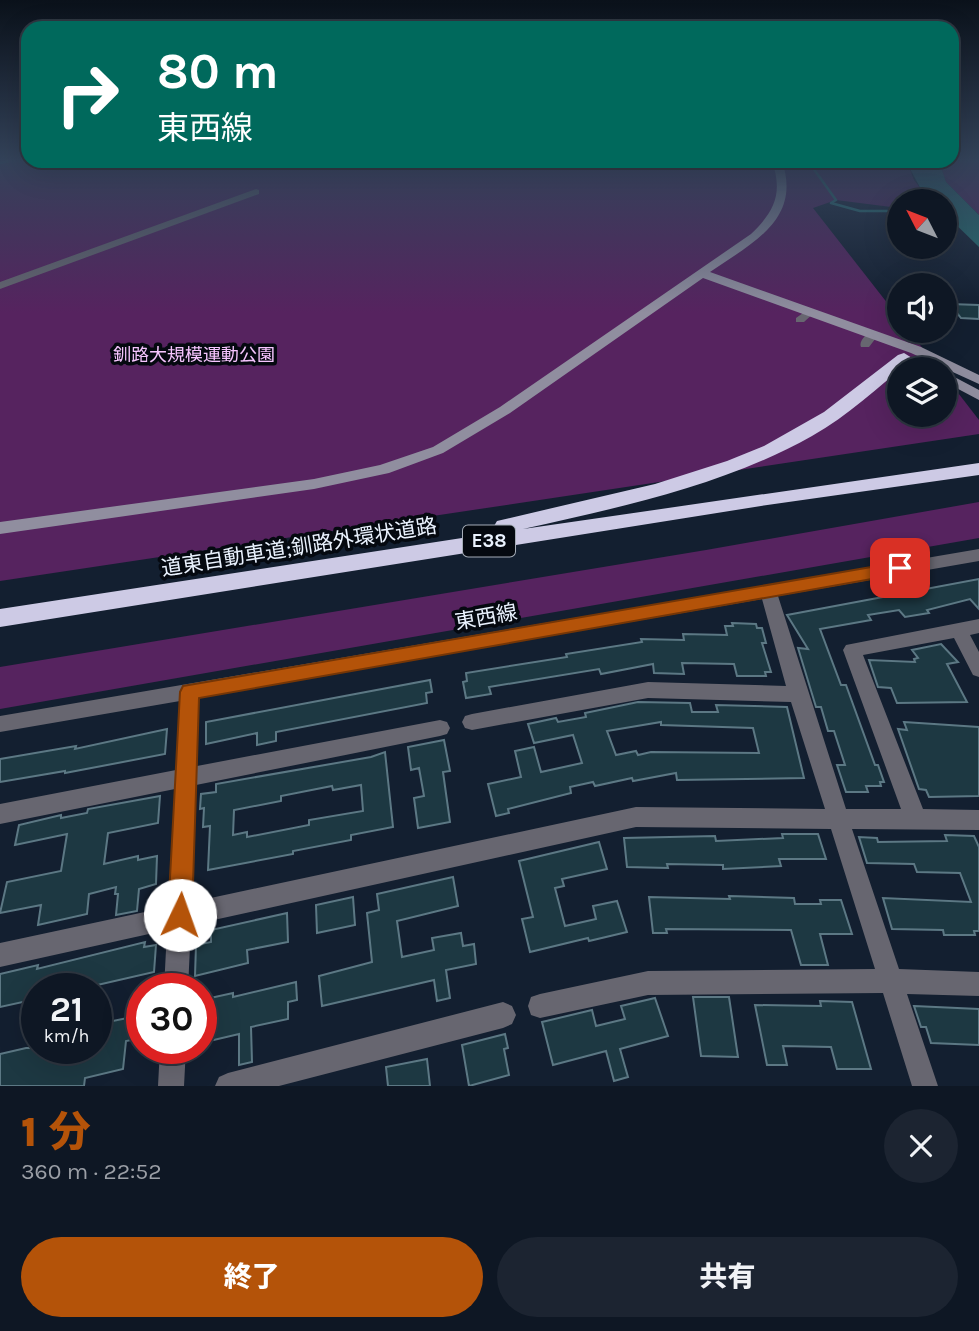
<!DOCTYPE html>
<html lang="ja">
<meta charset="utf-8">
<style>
:root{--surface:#0e1724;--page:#1c2431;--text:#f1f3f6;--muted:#9b9fa6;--line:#2e3641;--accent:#b45309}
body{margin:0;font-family:Karla,"Noto Sans JP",sans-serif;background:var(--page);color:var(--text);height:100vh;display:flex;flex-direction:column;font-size:26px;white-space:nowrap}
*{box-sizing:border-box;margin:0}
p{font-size:23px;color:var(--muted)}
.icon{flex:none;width:38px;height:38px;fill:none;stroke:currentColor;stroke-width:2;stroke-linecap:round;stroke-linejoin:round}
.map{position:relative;height:1086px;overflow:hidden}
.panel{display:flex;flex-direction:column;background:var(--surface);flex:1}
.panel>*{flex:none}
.guide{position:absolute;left:21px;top:21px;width:938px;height:147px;border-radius:21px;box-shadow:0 7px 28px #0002,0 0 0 2px var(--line);background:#00695c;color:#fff;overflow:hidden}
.needle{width:46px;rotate:312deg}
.fabs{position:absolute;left:887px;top:189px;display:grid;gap:14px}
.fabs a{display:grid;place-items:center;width:70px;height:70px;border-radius:50%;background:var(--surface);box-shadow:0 7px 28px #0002,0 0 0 2px var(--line);font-size:35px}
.speed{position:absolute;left:21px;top:973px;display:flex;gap:14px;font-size:35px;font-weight:700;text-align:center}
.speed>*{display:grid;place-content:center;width:91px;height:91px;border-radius:50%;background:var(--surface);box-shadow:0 7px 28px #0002,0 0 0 2px var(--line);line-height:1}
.speed small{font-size:18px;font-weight:400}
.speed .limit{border:10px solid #d22;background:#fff;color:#111}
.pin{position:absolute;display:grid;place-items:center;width:60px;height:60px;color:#fff;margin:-30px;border-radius:14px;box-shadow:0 4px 10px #0006}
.me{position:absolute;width:77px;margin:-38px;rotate:3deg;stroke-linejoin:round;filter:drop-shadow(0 0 5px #0008)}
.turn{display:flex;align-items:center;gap:24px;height:147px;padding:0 21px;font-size:32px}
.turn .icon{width:91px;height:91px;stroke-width:2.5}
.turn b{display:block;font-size:49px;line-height:60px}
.round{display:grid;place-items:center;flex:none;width:74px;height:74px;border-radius:37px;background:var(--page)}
.head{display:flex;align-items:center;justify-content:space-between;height:119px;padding:0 21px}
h1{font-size:42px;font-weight:800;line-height:52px;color:var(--accent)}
.action{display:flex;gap:14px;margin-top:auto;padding:14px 21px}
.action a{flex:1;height:80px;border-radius:42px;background:var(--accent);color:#fff;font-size:28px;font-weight:800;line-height:80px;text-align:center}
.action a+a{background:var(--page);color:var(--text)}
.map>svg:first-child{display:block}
.green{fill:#56235f}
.water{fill:#257373}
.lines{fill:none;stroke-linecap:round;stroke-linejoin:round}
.stream{stroke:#257373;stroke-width:2.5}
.building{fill:#1d3842;stroke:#5c7884;stroke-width:2;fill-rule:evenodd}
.street{fill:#676670;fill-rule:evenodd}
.secondary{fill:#908e9f;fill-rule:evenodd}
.highway{fill:#cdcae5;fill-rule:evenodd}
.route{fill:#b45309;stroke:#753606;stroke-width:2}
.labels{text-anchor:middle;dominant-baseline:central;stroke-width:7;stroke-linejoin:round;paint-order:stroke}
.far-park-label{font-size:18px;fill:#f6c5fe;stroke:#050910}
.shield{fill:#050910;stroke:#a5acb7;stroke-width:2}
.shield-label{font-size:19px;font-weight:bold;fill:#eaf2fe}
.street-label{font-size:21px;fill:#eaf2fe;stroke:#050910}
</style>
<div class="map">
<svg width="979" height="1086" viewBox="0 0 979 1086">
<rect width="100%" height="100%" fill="#131f30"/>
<!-- green -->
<path class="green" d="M0,161H906L914,180L930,201H900L899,208L836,200L813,208L899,318L900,331H909L939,369H900V415H945V376L979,420V434L0,581Z
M939,161H979V215L946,182Z
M979,502V538L0,709V667L706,550Z"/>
<!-- water -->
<path class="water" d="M906,161H939L946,182L979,215V247L945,214V201H930L925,197Z"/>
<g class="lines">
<!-- stream -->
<path class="stream" d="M808,161L836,200L831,203L860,211H900
M0,163L9,161"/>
</g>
<!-- building -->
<path class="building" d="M950,304L979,305V319L961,318Z
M979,579V609L970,599L927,610L929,613L905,617L899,610L868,615L871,620L820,629L841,685H846L875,765H878L884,782H880L881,786H866L868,792H846L837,765H845L834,731H828L821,707H816L798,648L808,649L787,615Z
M732,623L756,624L757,628H762L766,643H762L771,672H765L766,676H737L734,664L682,663L684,674L654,673L653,664L601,674L599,669L489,687L491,694L466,698L463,682L467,681L466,673L567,657L566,654L642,642L641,639L684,640L683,634L727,635L725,626H733Z
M941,644L958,662L947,664L967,702L897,703L891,688L878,687L869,660L915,662L914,659L918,658L912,650Z
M430,680L432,692L426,693L427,703L276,732V741L257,745V733L206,744V722Z
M638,702L690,703L692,712H718L716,705L787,707L804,778L677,780L676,773L633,781L632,778L595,786L593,782L570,787L571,793L508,809L509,813L496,816L488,784L521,777L515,751L534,747L541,772L582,763L573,735L534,743L528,724L556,718L558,722L586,717L585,713ZM661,722V725L753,728L759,753L651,752L638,755L636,751L616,755L607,731Z
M904,722L979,727V796L929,797L926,790L919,789L898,729L907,730Z
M167,729L165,754L65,773V771L0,782V759L76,746L75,749Z
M444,740L450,771L443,772L450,822L418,828L414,798L424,796L419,768L411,770L408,747Z
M385,752L393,827L351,835V840L293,851V854L208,870L210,826L203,827L204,808L200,809L201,794L216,792V784L371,757ZM361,785L363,811L309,820V825L247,837V832L233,835L234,810L281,801V796L332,786L333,790Z
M160,796L158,823L108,833L104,864L138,856V860L157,856L156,884L139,889L137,911L116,915L118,894H115L116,887L89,894L87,914L38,925L41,905L0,913L7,882L61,871L67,834L15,845L19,825L61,815V818L87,813L88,809Z
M782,834H818L826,859H779L781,866L723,869V865L667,864L668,868L627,867L624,838L715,836L716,841L783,838Z
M945,835L974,836L979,847V931H974L975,935H944L943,930L892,929L883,898L971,902L960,873L917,872L914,864L867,863L859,837L877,838L878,842L947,841Z
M599,842L607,869L562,879L564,886L555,888L565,926L596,919L593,906L617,901L627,932L589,941L588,938L530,952L522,919L533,917L519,861Z
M453,877L458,906L397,921L402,957L434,950L432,938L461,933L463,946L474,944L476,964L446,970L450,998L437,1001L434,980L322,1006L319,976L372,962L367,913L379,910L377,894Z
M729,896L794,898L795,904H821L820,900H841L852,934H820L828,965H801L791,930L666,929L667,933H653L649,897L730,899Z
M353,897L355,925L317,933L316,905Z
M287,913L288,942L247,950L248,963L195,976L196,945L211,942V930Z
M145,942L144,947L156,945L154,972L80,989H34L32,1000L0,1007V974L38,965L37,969Z
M296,982L297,1000L288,1002V1019L251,1027L252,1062L239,1065V1034L201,1043V1000L233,993V997Z
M693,997H729L738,1057L701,1056Z
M655,998L668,1036L620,1049L628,1077L614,1081L606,1051L553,1065L542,1022L592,1010L596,1026L625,1019L621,1006Z
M820,1001L852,1002L871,1069H837L831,1047L783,1046L787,1065H767L755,1005L821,1006Z
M914,1006L979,1009V1045L931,1043L926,1027H921Z
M142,1015V1038L126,1041L123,1069L85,1078L84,1086H0V1054L26,1048H96L98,1024Z
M505,1034L508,1048L504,1049L509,1075L469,1086L462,1045Z
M427,1059L430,1086H388L386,1067Z"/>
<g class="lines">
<!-- street -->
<path class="street" d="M256,189L259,190V194L0,289V282Z
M810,308L816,311L804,322H796V318Z
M873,331L879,334L869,347H861C858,341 868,332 873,331Z
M979,549V561L778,596L846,809H901L843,650L846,645L979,619V633L970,635L979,652V677L973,675L954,638L863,655L923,809L979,810V830L852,829L899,969L979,972V996L907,994L938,1086H912L883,993L648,995L540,1018L531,1015L528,1006L531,997L540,994L648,971L875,969L831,829L636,827L191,925L188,989H164L167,930L0,967V943L168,907L175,789L0,824V804L176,770L180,701L0,732V716ZM762,599L786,686L648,682L472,714L465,716L462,722L465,728L472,730L648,698L791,702L825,809L636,807L192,902L196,785L440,736L447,734L450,728L447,722L440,720L197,766L199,697Z
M503,1002L512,1006L516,1015L512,1024L503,1028L279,1086H215L219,1077L228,1073Z
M160,1048H186L184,1086H158Z"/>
<!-- secondary -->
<path class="secondary" d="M772,161H782C802,220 752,243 710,272L921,347L979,375V384L911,353L703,278L510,413L443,453L389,473L314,489L0,534V522L314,479L380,465L433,447L500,407L751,234C775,211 783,193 772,161Z
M945,372L979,390V400L945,382Z"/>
<!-- highway -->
<path class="highway" d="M904,353L912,358L910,361C878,387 848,416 812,436C723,486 621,507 523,529L979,463V475L761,506L0,627V609L501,532L494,526L497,521L655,484L727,461L764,446L824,412L898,355Z"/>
</g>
<!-- sky -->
<linearGradient id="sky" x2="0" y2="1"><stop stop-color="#0a111a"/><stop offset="0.51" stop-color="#334259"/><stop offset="1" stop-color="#334259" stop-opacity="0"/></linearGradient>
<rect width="979" height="313" fill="url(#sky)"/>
<!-- route -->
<path class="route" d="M900,562L908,568L900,574L199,698L192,915L188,923L180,926L172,923L168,915L180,692L183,686Z"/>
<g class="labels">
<!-- far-park labels -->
<g class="far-park-label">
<text x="194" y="355">釧路大規模運動公園</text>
</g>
<!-- shield labels -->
<rect class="shield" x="463" y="525.5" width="52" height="31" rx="5"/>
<g class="shield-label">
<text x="489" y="541">E38</text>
</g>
<!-- street labels -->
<g class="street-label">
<text transform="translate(299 547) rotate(-9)">道東自動車道;釧路外環状道路</text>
<text transform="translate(486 617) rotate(-10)">東西線</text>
</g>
</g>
</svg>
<div class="fabs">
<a><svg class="needle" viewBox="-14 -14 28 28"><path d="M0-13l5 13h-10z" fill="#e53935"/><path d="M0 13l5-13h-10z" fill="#9b9fa6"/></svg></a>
<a><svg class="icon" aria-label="sound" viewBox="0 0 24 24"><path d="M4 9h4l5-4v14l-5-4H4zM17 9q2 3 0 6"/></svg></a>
<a><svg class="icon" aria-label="layers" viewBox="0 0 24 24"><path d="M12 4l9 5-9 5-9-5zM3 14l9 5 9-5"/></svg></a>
</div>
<div class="speed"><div>21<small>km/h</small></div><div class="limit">30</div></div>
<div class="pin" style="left:900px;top:568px;background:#d93025"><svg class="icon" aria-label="arrive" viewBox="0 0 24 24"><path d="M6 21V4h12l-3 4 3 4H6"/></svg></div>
<svg class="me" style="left:180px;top:915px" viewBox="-20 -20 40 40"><circle r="19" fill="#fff"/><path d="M0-13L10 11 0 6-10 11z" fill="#b45309"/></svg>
<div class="guide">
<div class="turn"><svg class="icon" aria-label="right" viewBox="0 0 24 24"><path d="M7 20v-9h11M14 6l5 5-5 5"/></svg><div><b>80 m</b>東西線</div></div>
</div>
</div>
<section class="panel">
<div class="head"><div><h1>1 分</h1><p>360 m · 22:52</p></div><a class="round"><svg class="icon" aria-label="close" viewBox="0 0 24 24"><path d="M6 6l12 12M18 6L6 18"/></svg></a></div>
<div class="action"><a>終了</a><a>共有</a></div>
</section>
